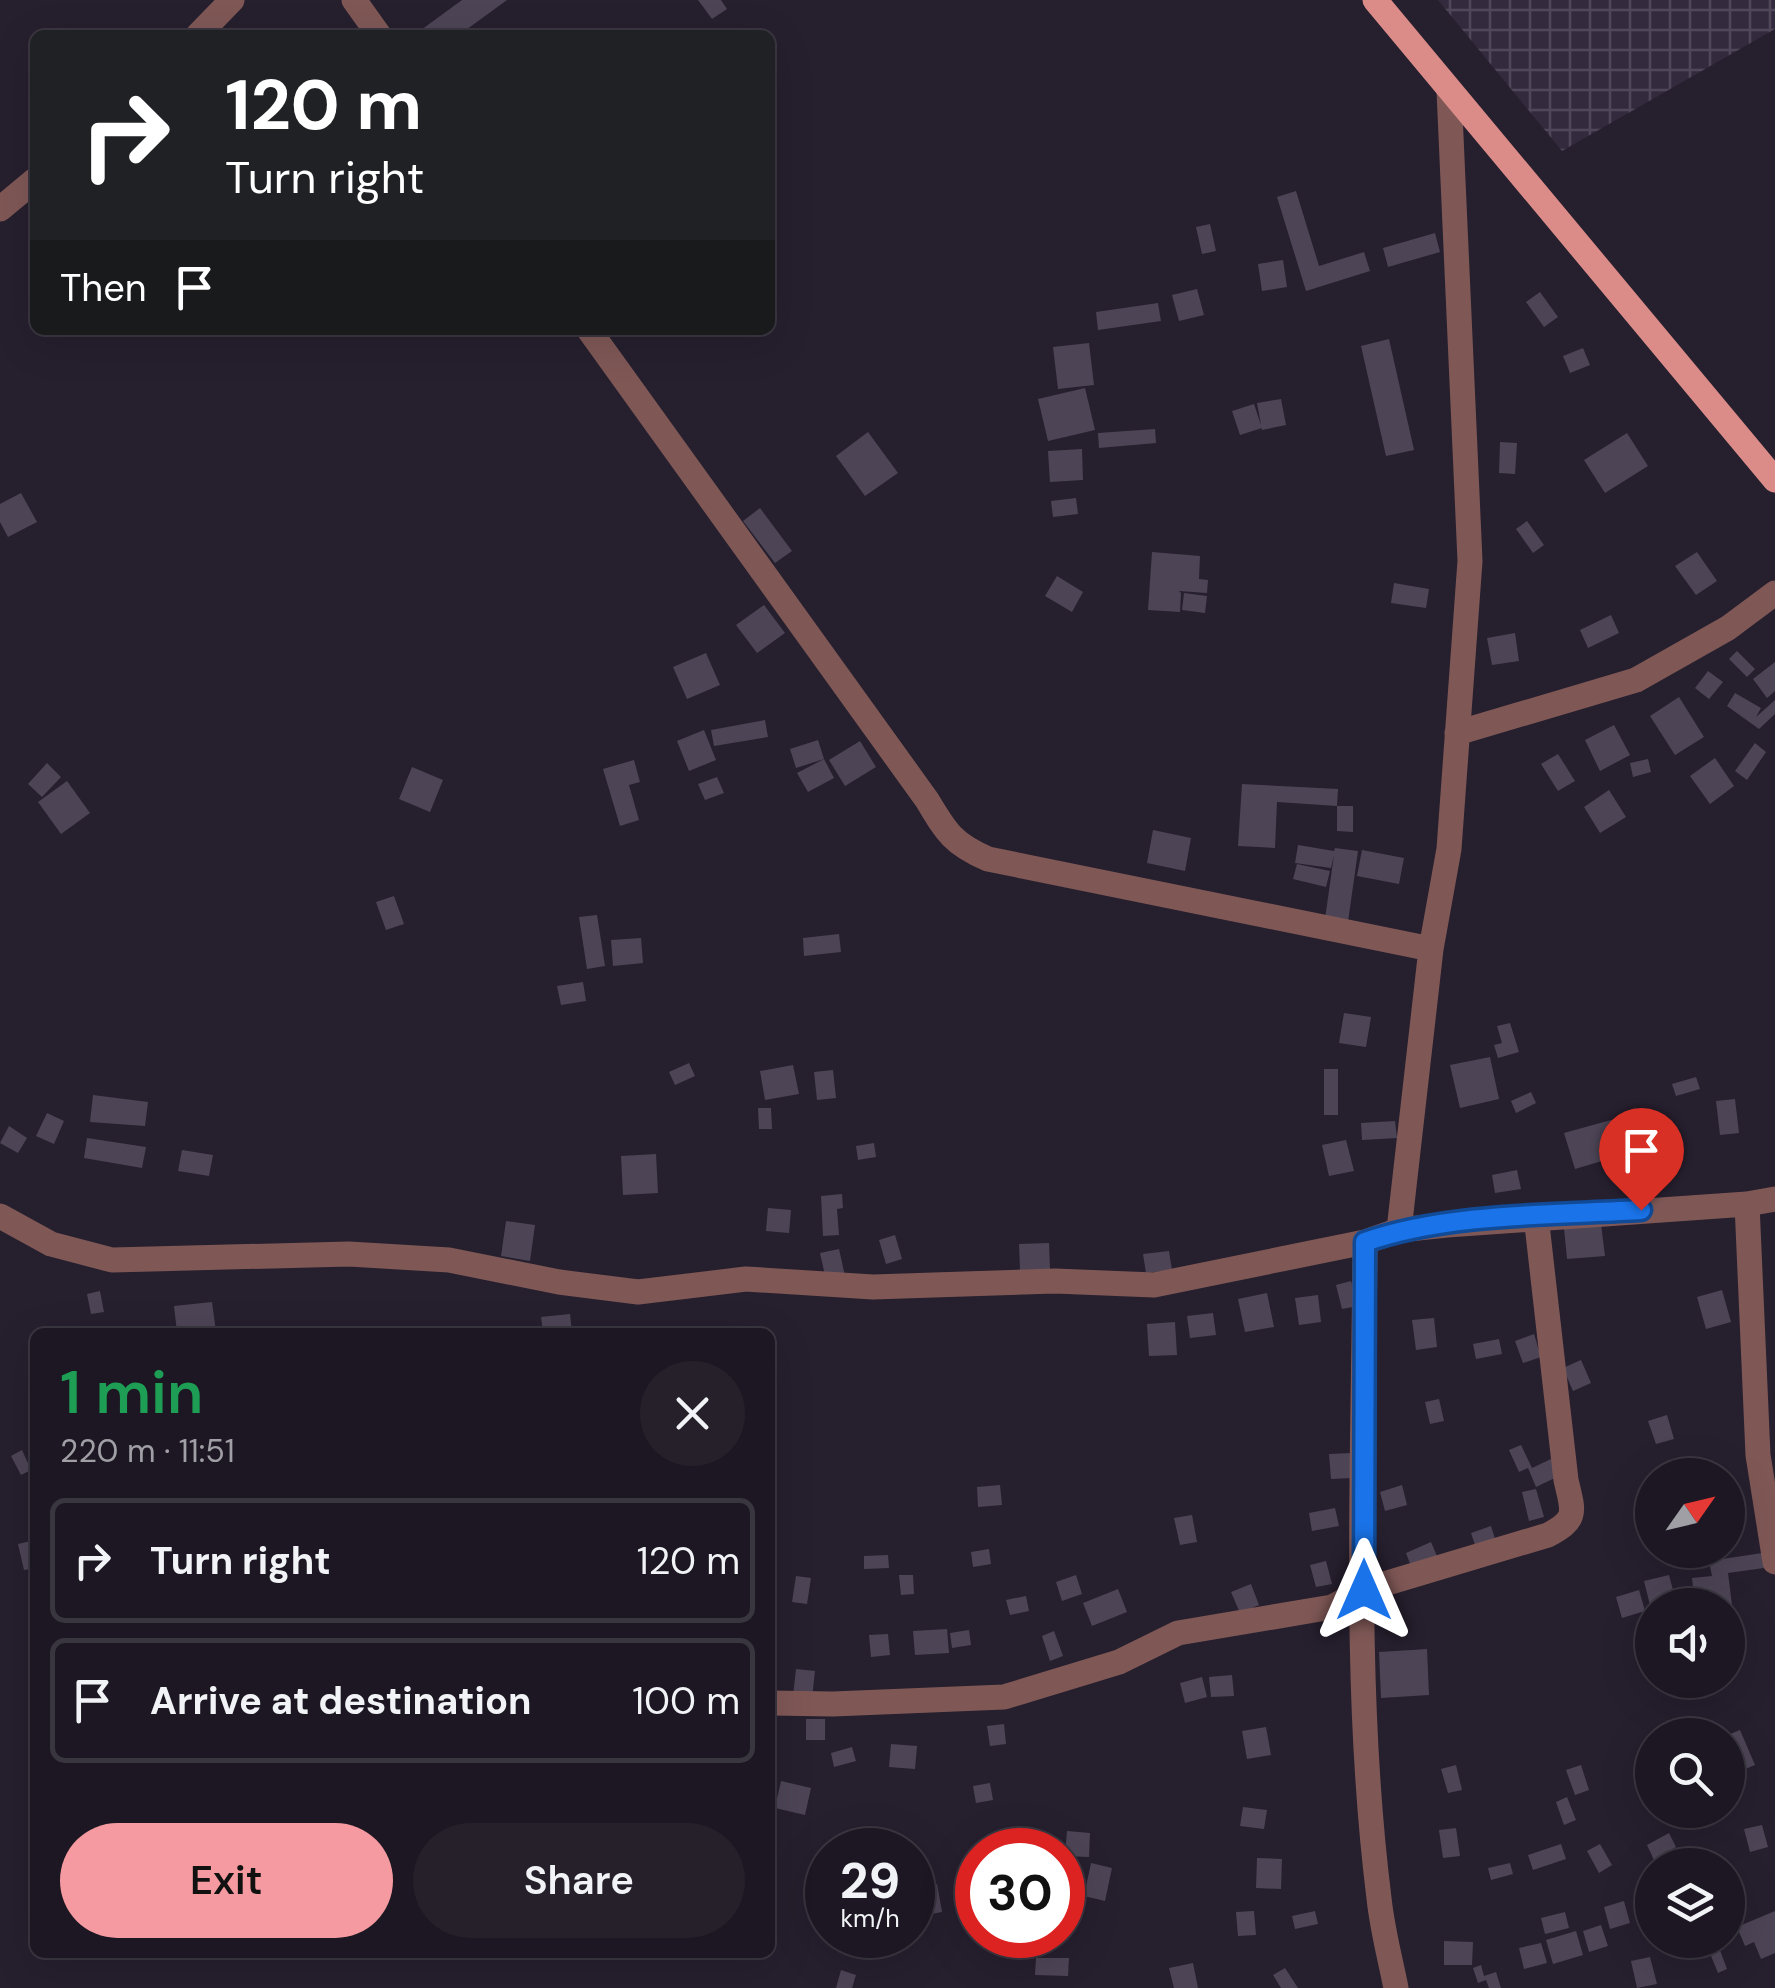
<!DOCTYPE html>
<meta charset="utf-8">
<style>
:root{--surface:#1c1722;--page:#25202a;--text:#f1f3f6;--muted:#a09fa5;--line:#3a3640;--accent:#f49aa0}
body{margin:0;font-family:"DM Sans",sans-serif;background:var(--page);color:var(--text);height:100vh;display:flex;flex-direction:column;font-size:38px;white-space:nowrap}
*{box-sizing:border-box;margin:0}
p{font-size:32px;color:var(--muted)}
.icon{flex:none;width:55px;height:55px;fill:none;stroke:currentColor;stroke-width:2;stroke-linecap:round;stroke-linejoin:round}
.map{position:relative;flex:1;overflow:hidden}
.drawer{position:absolute;left:30px;top:1328px;width:745px;height:630px;display:flex;flex-direction:column;background:var(--surface);border-radius:15px;box-shadow:0 10px 40px #0002,0 0 0 2px var(--line)}
.drawer>*{flex:none}
.guide{position:absolute;left:30px;top:30px;width:745px;height:305px;border-radius:15px;box-shadow:0 10px 40px #0002,0 0 0 2px var(--line);background:#202124;color:#fff;overflow:hidden}
.needle{width:65px;rotate:56deg}
.buttons{position:absolute;left:1635px;top:1458px;display:grid;gap:20px}
.buttons a{display:grid;place-items:center;width:110px;height:110px;border-radius:50%;background:var(--surface);box-shadow:0 10px 40px #0002,0 0 0 2px var(--line);font-size:50px}
.speed{position:absolute;left:805px;top:1828px;display:flex;gap:20px;font-size:50px;font-weight:700;text-align:center}
.speed>*{display:grid;place-content:center;width:130px;height:130px;border-radius:50%;background:var(--surface);box-shadow:0 10px 40px #0002,0 0 0 2px var(--line);line-height:1}
.speed small{font-size:25px;font-weight:400}
.speed .limit{border:15px solid #d22;background:#fff;color:#111}
.pin{position:absolute;display:grid;place-items:center;width:85px;height:85px;color:#fff;margin:-102px -42px;border-radius:50% 50% 50% 0;rotate:-45deg;box-shadow:0 0 10px #0007}
.pin .icon{rotate:45deg}
.me{position:absolute;width:110px;margin:-55px;rotate:0deg;stroke-linejoin:round;filter:drop-shadow(0 0 8px #0008)}
.turn{display:flex;align-items:center;gap:35px;height:210px;padding:0 30px;font-size:45px}
.turn .icon{width:130px;height:130px;stroke-width:2.5}
.turn b{display:block;font-size:70px;line-height:85px}
.then{display:flex;align-items:center;height:95px;padding:0 30px;background:#0003;gap:20px;font-size:38px}
.round{display:grid;place-items:center;flex:none;width:105px;height:105px;border-radius:52px;background:var(--page)}
.summary{display:flex;align-items:center;justify-content:space-between;height:170px;padding:0 30px}
h1{font-size:60px;font-weight:600;line-height:75px;color:#1e9e55}
.action{display:flex;gap:20px;margin-top:auto;padding:20px 30px}
.action a{flex:1;height:115px;border-radius:60px;background:var(--accent);color:#111;font-size:40px;font-weight:600;line-height:115px;text-align:center}
.action a+a{background:var(--page);color:var(--text)}
ul{padding:0;list-style:none}
li{display:flex;align-items:center;gap:30px;height:125px;margin:0 20px 15px;padding:0 10px;border:5px solid var(--line);border-radius:15px}
li div{flex:1}
li b{display:block;font-size:38px}
li em{font-style:normal}
.map>svg:first-child{display:block}
.industrial{fill:url(#industrial-grid)}
.building{fill:#4d4556}
.lines{fill:none;stroke-linecap:round;stroke-linejoin:round}
.minor{stroke:#7f5856;stroke-width:25}
.major{stroke:#db8c89;stroke-width:25}
.route-casing{stroke:#114b97;stroke-width:25}
.route{stroke:#1a73e8;stroke-width:18}
</style>
<div class="map">
<svg width="1775" height="1988" viewBox="0 0 1775 1988">
<defs>
<pattern id="industrial-grid" width="8" height="8" patternUnits="userSpaceOnUse" patternTransform="scale(2.5)"><rect width="8" height="8" fill="#332a3e"/><path d="M0 4h8M4 0v8" fill="none" stroke="#50485a"/></pattern>
</defs>
<rect width="100%" height="100%" fill="#261f2e"/>
<!-- industrial -->
<path class="industrial" d="M1438,0H1775V29L1562,151Z"/>
<!-- building -->
<path class="building" d="M462,0H507L459,35H425L421,30Z
M698,0H721L727,9L712,19Z
M1296,191L1319,266L1364,252L1370,271L1306,291L1277,197Z
M1210,224L1216,251L1202,254L1196,227Z
M1435,233L1440,252L1388,267L1383,248Z
M1283,260L1287,287L1262,291L1258,264Z
M1197,289L1204,315L1179,321L1172,295Z
M1540,292L1558,317L1544,327L1526,302Z
M1158,303L1161,321L1098,330L1096,312Z
M1389,339L1414,450L1386,456L1361,346Z
M1089,343L1094,385L1058,389L1053,347Z
M1583,348L1590,365L1570,373L1563,356Z
M1085,388L1095,430L1048,441L1038,399Z
M1281,399L1286,425L1262,430L1257,403Z
M1254,404L1262,428L1240,435L1232,411Z
M1155,429L1156,443L1099,448L1098,433Z
M868,432L898,473L865,496L836,456Z
M1627,433L1648,466L1605,493L1584,460Z
M1500,442L1517,443L1515,474L1499,473Z
M1082,449L1083,480L1050,482L1048,451Z
M21,493L37,522L8,537L0,522V504Z
M1076,498L1078,514L1053,517L1051,501Z
M760,508L792,551L775,563L743,521Z
M1527,521L1544,545L1533,553L1516,529Z
M1152,552L1200,556L1199,579L1208,580L1207,593L1179,591L1181,593L1180,612L1148,610Z
M1697,552L1717,581L1696,595L1675,566Z
M1057,576L1083,592L1072,612L1045,596Z
M1394,583L1429,589L1426,608L1391,603Z
M1184,593L1207,596L1205,613L1182,610Z
M764,605L785,633L757,653L736,625Z
M1611,615L1619,633L1588,648L1580,630Z
M1515,633L1519,661L1492,665L1487,638Z
M1737,651L1755,669L1747,677L1729,659Z
M706,653L720,685L687,699L673,667Z
M1775,662V691L1767,698L1753,679Z
M1708,671L1723,682L1709,699L1695,688Z
M1735,693L1761,708L1756,717L1775,700V714L1759,729L1727,706Z
M1679,697L1704,737L1675,755L1650,716Z
M765,720L768,737L714,746L711,730Z
M1614,725L1630,755L1600,771L1585,740Z
M704,730L716,760L689,771L677,741Z
M818,740L824,759L796,768L790,749Z
M860,741L876,767L845,786L829,760Z
M1755,743L1766,752L1747,780L1735,771Z
M1558,754L1575,781L1558,791L1541,764Z
M1715,758L1734,786L1710,804L1690,776Z
M824,759L834,778L808,792L797,773Z
M1648,759L1651,772L1633,777L1630,763Z
M634,760L640,782L629,785L639,820L620,826L603,769Z
M47,763L61,777L42,797L28,784Z
M412,767L443,780L430,812L399,799Z
M717,777L724,793L705,800L698,784Z
M67,781L90,813L61,834L38,802Z
M1242,784L1338,789L1337,806L1277,802L1275,848L1238,846Z
M1609,790L1626,817L1600,833L1584,807Z
M1337,806H1353V832L1337,831Z
M1153,830L1191,838L1185,871L1147,863Z
M1298,845L1334,851L1335,848L1358,851L1348,922L1325,919L1334,855L1331,868L1295,863Z
M1362,850L1404,858L1399,884L1357,876Z
M1297,864L1330,871L1326,887L1293,879Z
M394,896L404,924L386,930L376,902Z
M597,915L605,966L587,969L579,917Z
M839,934L841,952L804,956L803,938Z
M641,938L643,963L613,966L611,940Z
M583,982L586,1001L561,1005L557,986Z
M1344,1013L1371,1017L1366,1047L1339,1043Z
M1510,1023L1519,1052L1498,1058L1494,1045L1502,1043L1497,1026Z
M1490,1057L1499,1099L1460,1108L1450,1065Z
M689,1063L695,1076L675,1085L669,1072Z
M793,1065L799,1094L765,1100L760,1071Z
M1324,1069H1338V1115H1324Z
M833,1070L836,1098L817,1100L814,1072Z
M1696,1077L1700,1089L1676,1096L1672,1084Z
M1531,1092L1536,1103L1516,1113L1511,1101Z
M93,1095L148,1102L145,1126L90,1122Z
M1735,1099L1739,1133L1720,1135L1716,1101Z
M758,1108H771L772,1129H759Z
M47,1113L64,1121L54,1144L36,1136Z
M1611,1120L1622,1155L1575,1169L1564,1133Z
M1395,1121L1397,1138L1362,1140L1361,1123Z
M9,1126L27,1138L18,1153L0,1143Z
M87,1138L146,1147L142,1168L84,1158Z
M1346,1140L1354,1171L1329,1176L1322,1145Z
M874,1143L876,1157L858,1160L856,1146Z
M182,1150L213,1155L209,1176L178,1171Z
M656,1154L658,1193L623,1195L621,1156Z
M1517,1170L1521,1189L1495,1193L1492,1175Z
M842,1194L843,1208L837,1209L839,1235L823,1236L821,1196Z
M768,1208L791,1210L789,1233L766,1231Z
M506,1221L535,1225L530,1261L501,1256Z
M1601,1224L1605,1256L1567,1259L1564,1228Z
M895,1235L902,1259L886,1264L879,1240Z
M1049,1243L1050,1269L1020,1270L1019,1244Z
M839,1249L845,1276L826,1280L820,1253Z
M1169,1251L1172,1270L1146,1273L1143,1254Z
M1351,1281L1358,1306L1342,1309L1336,1285Z
M1722,1290L1731,1322L1706,1329L1697,1297Z
M100,1291L104,1312L91,1314L87,1294Z
M1267,1293L1274,1327L1245,1332L1238,1299Z
M1318,1295L1321,1322L1299,1325L1295,1298Z
M212,1302L216,1332H177L174,1306Z
M1213,1313L1216,1335L1190,1338L1187,1316Z
M570,1314L572,1332H543L541,1317Z
M1434,1318L1437,1347L1416,1350L1412,1320Z
M1175,1322L1177,1355L1149,1356L1147,1324Z
M1534,1334L1541,1357L1523,1363L1515,1341Z
M1499,1339L1502,1354L1476,1359L1473,1344Z
M1581,1360L1591,1383L1573,1391L1563,1368Z
M1439,1399L1444,1421L1430,1424L1425,1402Z
M1667,1415L1674,1439L1656,1444L1648,1421Z
M1521,1445L1532,1468L1551,1459L1559,1476L1536,1487L1528,1468L1519,1472L1509,1450Z
M22,1450L31,1470L21,1475L11,1456Z
M1351,1453L1353,1478L1331,1479L1329,1454Z
M1000,1485L1002,1505L978,1507L977,1487Z
M1402,1485L1407,1505L1385,1511L1380,1492Z
M1536,1489L1544,1517L1529,1521L1522,1492Z
M1335,1508L1339,1526L1312,1531L1309,1513Z
M1192,1515L1197,1542L1180,1545L1174,1518Z
M1491,1526L1497,1545L1477,1551L1471,1533Z
M35,1540V1568L24,1570L18,1544Z
M1431,1542L1440,1563L1414,1574L1406,1553Z
M989,1549L991,1564L973,1567L971,1552Z
M1769,1552L1771,1567L1728,1573L1733,1613L1728,1614V1605H1695L1692,1578L1712,1576L1709,1561Z
M888,1555L889,1568L864,1569V1556Z
M1326,1561L1332,1584L1316,1587L1310,1565Z
M899,1575H913L914,1594L901,1595Z
M1076,1575L1082,1594L1062,1601L1056,1582Z
M1669,1575L1677,1605H1650L1644,1581Z
M796,1576L811,1578L807,1604L792,1602Z
M1251,1584L1259,1605L1240,1613L1231,1592Z
M1118,1589L1127,1612L1092,1626L1083,1603Z
M1639,1590L1645,1611L1622,1618L1616,1597Z
M1026,1596L1029,1611L1010,1615L1006,1600Z
M947,1629L949,1653L915,1655L913,1631Z
M969,1630L971,1645L952,1648L950,1633Z
M1054,1631L1063,1656L1050,1661L1042,1636Z
M888,1634L890,1655L871,1657L869,1635Z
M1427,1649L1429,1695L1381,1698L1379,1652Z
M796,1669L815,1671L812,1698L793,1696Z
M1232,1675L1234,1696L1211,1697L1209,1677Z
M1202,1677L1207,1697L1185,1703L1180,1683Z
M806,1719H825V1740H806Z
M1004,1724L1006,1744L990,1746L987,1726Z
M1266,1727L1271,1755L1247,1759L1242,1731Z
M1740,1730L1755,1765L1728,1776V1735Z
M891,1744L917,1746L915,1769L889,1767Z
M852,1747L856,1761L834,1767L831,1753Z
M1456,1765L1462,1790L1448,1793L1441,1769Z
M1581,1765L1589,1790L1575,1795L1566,1770Z
M781,1781L811,1788L805,1815L775,1808Z
M990,1783L993,1800L976,1803L973,1786Z
M1567,1797L1576,1820L1564,1825L1556,1802Z
M1243,1807L1267,1810L1264,1829L1240,1826Z
M1762,1825L1768,1847L1750,1852L1744,1829Z
M1456,1828L1460,1856L1443,1858L1439,1830Z
M1067,1831L1090,1833L1089,1857L1065,1856Z
M1669,1833L1676,1847L1654,1860L1647,1845Z
M1561,1844L1566,1859L1533,1870L1528,1855Z
M1600,1844L1612,1865L1599,1873L1587,1851Z
M1257,1858L1282,1859L1281,1889L1256,1888Z
M1091,1863L1112,1868L1105,1901L1084,1896Z
M1510,1863L1513,1874L1491,1880L1488,1868Z
M937,1884L942,1912L920,1916L916,1888Z
M1624,1901L1630,1923L1610,1929L1604,1907Z
M1254,1911L1256,1935L1238,1936L1236,1912Z
M1315,1911L1318,1924L1295,1929L1292,1916Z
M1775,1911V1953L1761,1959L1754,1942L1745,1946L1737,1927Z
M1565,1912L1569,1928L1545,1934L1541,1918Z
M1601,1925L1608,1946L1589,1952L1583,1931Z
M1576,1931L1583,1955L1553,1964L1546,1940Z
M1444,1941L1473,1942L1472,1965H1444Z
M1717,1942L1727,1969L1718,1973L1707,1946Z
M1541,1943L1547,1963L1524,1969L1519,1948Z
M1650,1957L1657,1984L1637,1988L1631,1961Z
M1036,1958H1069L1068,1976L1035,1975Z
M1193,1963L1198,1988H1174L1169,1968Z
M1481,1965L1484,1976L1496,1972L1501,1988H1489L1486,1980L1478,1983L1473,1968Z
M1285,1968L1298,1988H1281L1273,1975Z
M841,1970L856,1975L852,1988H836Z"/>
<g class="lines">
<!-- minor -->
<path class="minor" d="M354,0L379,35
M198,35L232,0
M0,209L35,180
M589,330L927,800C946,832 953,844 988,859L1431,949
M1457,733L1636,680L1728,628L1775,593
M1747,1204L1758,1455L1775,1562
M0,1216L51,1244L112,1260L349,1254L449,1260L559,1282L638,1292L746,1279L873,1287L1055,1281L1154,1285L1365,1242L1399,1230L1447,1225L1747,1204L1775,1199
M1399,1230L1431,949L1449,849L1470,561L1449,91
M1365,1242C1364,1459 1352,1683 1379,1898C1382,1928 1390,1958 1396,1988
M770,1703L833,1704L1004,1697L1119,1662L1178,1633L1332,1607L1364,1590L1548,1535C1579,1519 1573,1511 1566,1480L1536,1216"/>
<!-- major -->
<path class="major" d="M1375,0L1775,480"/>
</g>
<g class="lines">
<!-- route casing -->
<g class="route-casing">
<path id="route" d="M1364,1590L1365,1242C1446,1213 1555,1215 1641,1210"/>
</g>
<!-- route -->
<use href="#route" class="route"/>
</g>
</svg>
<div class="buttons">
<a><svg class="needle" viewBox="-14 -14 28 28"><path d="M0-13l5 13h-10z" fill="#e53935"/><path d="M0 13l5-13h-10z" fill="#a09fa5"/></svg></a>
<a><svg class="icon" aria-label="sound" viewBox="0 0 24 24"><path d="M4 9h4l5-4v14l-5-4H4zM17 9q2 3 0 6"/></svg></a>
<a><svg class="icon" aria-label="search" viewBox="0 0 24 24"><circle cx="10" cy="10" r="6"/><path d="M15 15l6 6"/></svg></a>
<a><svg class="icon" aria-label="layers" viewBox="0 0 24 24"><path d="M12 4l9 5-9 5-9-5zM3 14l9 5 9-5"/></svg></a>
</div>
<div class="speed"><div>29<small>km/h</small></div><div class="limit">30</div></div>
<div class="pin" style="left:1641px;top:1210px;background:#d93025"><svg class="icon" aria-label="arrive" viewBox="0 0 24 24"><path d="M6 21V4h12l-3 4 3 4H6"/></svg></div>
<svg class="me" style="left:1364px;top:1590px" viewBox="-20 -20 40 40"><path d="M0-17L14 15 0 8-14 15z" fill="#1a73e8" stroke="#fff" stroke-width="4"/></svg>
<div class="guide">
<div class="turn"><svg class="icon" aria-label="right" viewBox="0 0 24 24"><path d="M7 20v-9h11M14 6l5 5-5 5"/></svg><div><b>120 m</b>Turn right</div></div>
<div class="then">Then<svg class="icon" aria-label="arrive" viewBox="0 0 24 24"><path d="M6 21V4h12l-3 4 3 4H6"/></svg></div>
</div>
<section class="drawer">
<div class="summary"><div><h1>1 min</h1><p>220 m · 11:51</p></div><a class="round"><svg class="icon" aria-label="close" viewBox="0 0 24 24"><path d="M6 6l12 12M18 6L6 18"/></svg></a></div>
<ul>
<li><svg class="icon" aria-label="right" viewBox="0 0 24 24"><path d="M7 20v-9h11M14 6l5 5-5 5"/></svg><div><b>Turn right</b></div><em>120 m</em></li>
<li><svg class="icon" aria-label="arrive" viewBox="0 0 24 24"><path d="M6 21V4h12l-3 4 3 4H6"/></svg><div><b>Arrive at destination</b></div><em>100 m</em></li>
</ul>
<div class="action"><a>Exit</a><a>Share</a></div>
</section>
</div>
